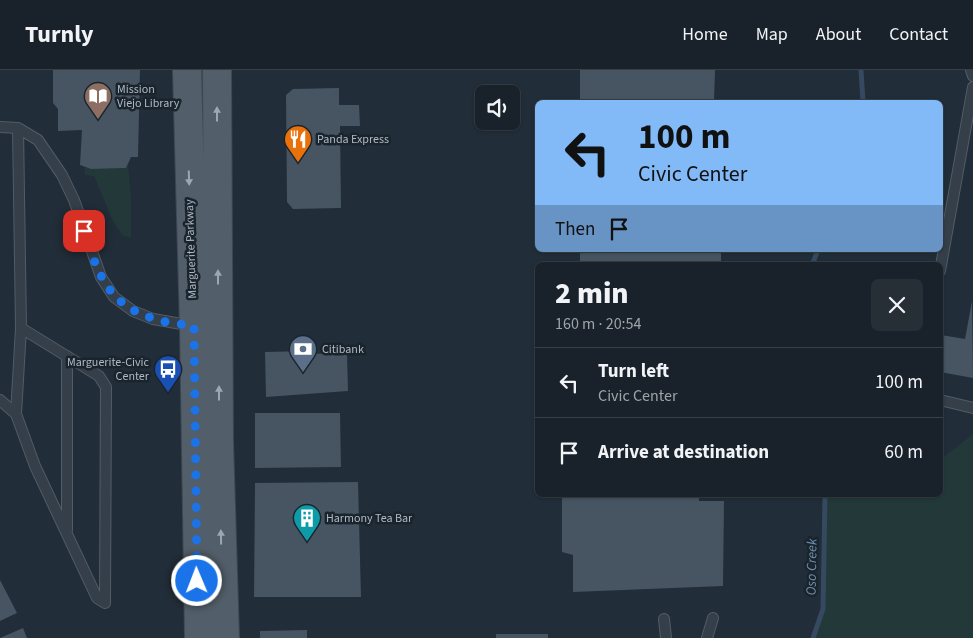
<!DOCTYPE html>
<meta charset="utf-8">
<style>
:root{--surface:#19222a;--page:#262f36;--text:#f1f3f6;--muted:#9fa4a8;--line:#373f47}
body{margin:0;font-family:"Source Sans 3",sans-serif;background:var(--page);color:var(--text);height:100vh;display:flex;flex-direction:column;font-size:19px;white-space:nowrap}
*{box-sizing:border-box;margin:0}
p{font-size:16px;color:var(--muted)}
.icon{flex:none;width:28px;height:28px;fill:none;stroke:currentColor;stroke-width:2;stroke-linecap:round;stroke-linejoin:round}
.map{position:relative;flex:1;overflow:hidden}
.details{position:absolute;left:535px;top:192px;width:408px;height:235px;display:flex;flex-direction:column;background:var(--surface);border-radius:8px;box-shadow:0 1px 4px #0004,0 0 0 1px var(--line)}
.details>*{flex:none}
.guide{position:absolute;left:535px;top:30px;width:408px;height:152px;border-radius:8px;box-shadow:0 1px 4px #0004,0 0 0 1px var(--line);background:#82b9f7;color:#111;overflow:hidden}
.fabs{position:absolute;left:475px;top:15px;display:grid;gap:10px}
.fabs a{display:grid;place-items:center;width:45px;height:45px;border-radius:8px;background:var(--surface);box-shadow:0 1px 4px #0004,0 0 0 1px var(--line);font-size:25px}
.pin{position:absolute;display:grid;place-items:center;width:42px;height:42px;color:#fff;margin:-21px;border-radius:10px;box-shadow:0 2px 8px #0006}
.me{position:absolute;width:55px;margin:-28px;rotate:359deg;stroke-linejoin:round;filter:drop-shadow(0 0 4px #0008)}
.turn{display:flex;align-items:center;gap:18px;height:105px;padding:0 20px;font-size:22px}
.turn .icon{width:65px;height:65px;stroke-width:2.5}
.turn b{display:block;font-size:35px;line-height:42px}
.then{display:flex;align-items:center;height:48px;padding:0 20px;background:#0003;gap:10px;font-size:19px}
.round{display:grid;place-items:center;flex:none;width:52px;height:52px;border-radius:8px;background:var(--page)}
.summary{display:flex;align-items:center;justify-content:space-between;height:85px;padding:0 20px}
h1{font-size:30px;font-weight:800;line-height:38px}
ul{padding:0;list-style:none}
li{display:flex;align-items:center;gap:15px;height:70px;padding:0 20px;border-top:1px solid var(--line)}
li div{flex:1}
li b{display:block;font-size:19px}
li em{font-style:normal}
header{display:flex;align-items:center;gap:30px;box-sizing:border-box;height:70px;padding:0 25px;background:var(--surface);border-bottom:1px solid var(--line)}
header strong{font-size:24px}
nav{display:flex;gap:28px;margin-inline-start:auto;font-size:18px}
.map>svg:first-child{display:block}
.green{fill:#233939}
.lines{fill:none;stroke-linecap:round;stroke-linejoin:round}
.stream{stroke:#354a60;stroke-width:5}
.building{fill:#475462}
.service-casing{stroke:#525c66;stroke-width:12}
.primary-casing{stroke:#3e4852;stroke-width:30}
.service{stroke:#343f49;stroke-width:10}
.primary{stroke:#525e69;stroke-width:28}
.oneway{fill:#9ca7b3}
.route{stroke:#1a73e8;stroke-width:9;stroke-dasharray:0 16.2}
.labels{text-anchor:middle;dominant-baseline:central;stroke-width:5;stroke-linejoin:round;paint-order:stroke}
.poi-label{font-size:12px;fill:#afb9c5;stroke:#1a242d;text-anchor:start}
.street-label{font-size:12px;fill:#afb9c5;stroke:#1a242d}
.water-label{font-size:14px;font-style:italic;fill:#708daa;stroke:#1a242d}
</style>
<header>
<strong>Turnly</strong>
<nav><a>Home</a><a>Map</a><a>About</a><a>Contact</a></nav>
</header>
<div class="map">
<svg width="973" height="568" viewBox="0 0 973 568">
<rect width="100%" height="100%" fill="#212d38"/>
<!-- green -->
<path class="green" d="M128,95L131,126V167L123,166L112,149L94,106L85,105L84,97L91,99L126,98Z
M973,364V568H813L823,539L825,425H940V390Z"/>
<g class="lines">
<!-- stream -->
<path class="stream" d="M861,0L863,32
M812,195L818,180
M813,568L823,539L825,425"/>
</g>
<!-- building -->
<path class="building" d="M53,0H140L138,87H131L126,98L91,99L80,95L82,60L58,61V39L53,33Z
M580,0H715L714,32H580Z
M339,18V35H359L360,56H340L341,138L293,139L287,132L286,25L293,19Z
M580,180H721V195H580Z
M972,231L973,308L940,302L941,265L965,269Z
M308,281V284L347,283L348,321L266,327L265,282Z
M255,343H340L341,397L255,398Z
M358,412L361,527H254L255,413Z
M562,425H699V431H724L723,516L573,522V485L562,482Z
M0,510L17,543L0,551Z
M23,558L27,568H0Z
M307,560V568H260V561Z
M496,564H548V568H496Z"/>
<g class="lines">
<!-- service casing -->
<g class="service-casing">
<path id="service" d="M971,0L973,6
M0,57L18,58
M18,58L21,258L16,344L35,396L97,528L105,533L106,317L99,306L21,258
M18,58L38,70L62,105L74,130L101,207L114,227L133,241L153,249L193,256
M940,201L973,17
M0,330L16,344
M940,330L973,338
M67,460V286
M664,549L666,568
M707,568L713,548"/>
</g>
<!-- primary casing -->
<g class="primary-casing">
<path id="primary" d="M187,0L194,256L199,568
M217,0L219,372L225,568"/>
</g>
<!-- service -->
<use href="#service" class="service"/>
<!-- primary -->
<use href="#primary" class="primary"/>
</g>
<!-- one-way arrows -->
<defs><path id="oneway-solid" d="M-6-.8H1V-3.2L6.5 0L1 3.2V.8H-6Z" transform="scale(1.25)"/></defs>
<g class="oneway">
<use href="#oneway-solid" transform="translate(217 44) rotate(-90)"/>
<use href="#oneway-solid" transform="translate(189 108) rotate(88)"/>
<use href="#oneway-solid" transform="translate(218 207) rotate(-90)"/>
<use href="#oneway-solid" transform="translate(219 323) rotate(-90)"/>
<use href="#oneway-solid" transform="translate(221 467) rotate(-91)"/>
</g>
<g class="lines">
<!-- route -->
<path class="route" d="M84,161C97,201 107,234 152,248C165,253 181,254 194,256L197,511"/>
</g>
<!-- icons -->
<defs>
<g id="library-pin" transform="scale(1.4375)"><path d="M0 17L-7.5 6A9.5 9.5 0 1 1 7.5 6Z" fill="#8d6e63" stroke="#1a242d"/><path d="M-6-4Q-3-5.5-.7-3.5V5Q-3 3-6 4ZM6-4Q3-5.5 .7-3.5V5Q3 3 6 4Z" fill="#fff"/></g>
<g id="restaurant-pin" transform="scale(1.4375)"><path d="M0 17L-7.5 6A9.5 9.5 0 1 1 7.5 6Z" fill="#e8710a" stroke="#1a242d"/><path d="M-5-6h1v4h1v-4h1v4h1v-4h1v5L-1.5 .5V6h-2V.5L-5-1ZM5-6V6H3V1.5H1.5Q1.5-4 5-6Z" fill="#fff"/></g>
<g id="bank-pin" transform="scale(1.4375)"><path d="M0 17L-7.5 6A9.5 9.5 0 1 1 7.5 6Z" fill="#5c6f8a" stroke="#1a242d"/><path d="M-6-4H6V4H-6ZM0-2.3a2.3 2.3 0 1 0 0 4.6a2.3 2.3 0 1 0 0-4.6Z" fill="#fff"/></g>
<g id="bus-pin" transform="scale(1.4375)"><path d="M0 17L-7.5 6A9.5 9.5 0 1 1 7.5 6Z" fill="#1a4fb4" stroke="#1a242d"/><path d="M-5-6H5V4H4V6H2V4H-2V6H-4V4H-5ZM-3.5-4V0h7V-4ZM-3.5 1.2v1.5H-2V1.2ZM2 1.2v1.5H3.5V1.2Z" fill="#fff"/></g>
<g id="building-pin" transform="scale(1.4375)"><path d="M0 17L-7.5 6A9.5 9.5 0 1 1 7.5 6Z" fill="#0f9aa8" stroke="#1a242d"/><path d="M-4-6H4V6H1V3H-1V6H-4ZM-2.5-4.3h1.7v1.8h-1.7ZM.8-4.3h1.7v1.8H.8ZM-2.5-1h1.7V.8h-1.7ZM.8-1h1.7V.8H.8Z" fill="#fff"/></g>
</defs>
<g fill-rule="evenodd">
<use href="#library-pin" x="98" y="26"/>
<use href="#restaurant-pin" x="298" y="69"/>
<use href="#bank-pin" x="303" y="279"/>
<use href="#bus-pin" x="168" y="299"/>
<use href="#building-pin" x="307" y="448"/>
</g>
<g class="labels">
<!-- poi labels -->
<g class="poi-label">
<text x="117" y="19">Mission<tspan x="117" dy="14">Viejo Library</tspan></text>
<text x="317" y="69">Panda Express</text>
<text x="322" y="279">Citibank</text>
<text x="149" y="292" text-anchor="end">Marguerite-Civic<tspan x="149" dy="14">Center</tspan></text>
<text x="326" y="448">Harmony Tea Bar</text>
</g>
<!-- street labels -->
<g class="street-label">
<text transform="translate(191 179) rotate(-92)">Marguerite Parkway</text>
</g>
<!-- water labels -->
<g class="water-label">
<text transform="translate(812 497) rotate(-89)">Oso Creek</text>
</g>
</g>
</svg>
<div class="fabs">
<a><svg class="icon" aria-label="sound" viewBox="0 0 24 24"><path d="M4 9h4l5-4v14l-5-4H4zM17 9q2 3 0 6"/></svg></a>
</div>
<div class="pin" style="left:84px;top:161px;background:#d93025"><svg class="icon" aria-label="arrive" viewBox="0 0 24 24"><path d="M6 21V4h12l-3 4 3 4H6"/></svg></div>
<svg class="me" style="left:197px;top:511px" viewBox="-20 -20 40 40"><circle r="17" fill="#1a73e8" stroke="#fff" stroke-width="3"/><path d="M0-11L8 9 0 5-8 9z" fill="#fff"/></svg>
<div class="guide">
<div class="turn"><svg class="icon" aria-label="left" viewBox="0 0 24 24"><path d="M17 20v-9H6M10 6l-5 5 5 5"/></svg><div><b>100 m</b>Civic Center</div></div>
<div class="then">Then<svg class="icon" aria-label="arrive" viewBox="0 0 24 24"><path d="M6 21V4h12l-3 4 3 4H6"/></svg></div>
</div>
<section class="details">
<div class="summary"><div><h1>2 min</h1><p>160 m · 20:54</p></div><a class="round"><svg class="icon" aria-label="close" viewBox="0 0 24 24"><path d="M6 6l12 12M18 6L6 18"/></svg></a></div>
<ul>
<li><svg class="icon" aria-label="left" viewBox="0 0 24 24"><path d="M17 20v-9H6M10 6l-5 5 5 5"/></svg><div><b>Turn left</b><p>Civic Center</p></div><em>100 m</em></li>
<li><svg class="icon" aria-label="arrive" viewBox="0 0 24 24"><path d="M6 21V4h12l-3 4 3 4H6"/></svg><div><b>Arrive at destination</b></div><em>60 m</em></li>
</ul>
</section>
</div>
